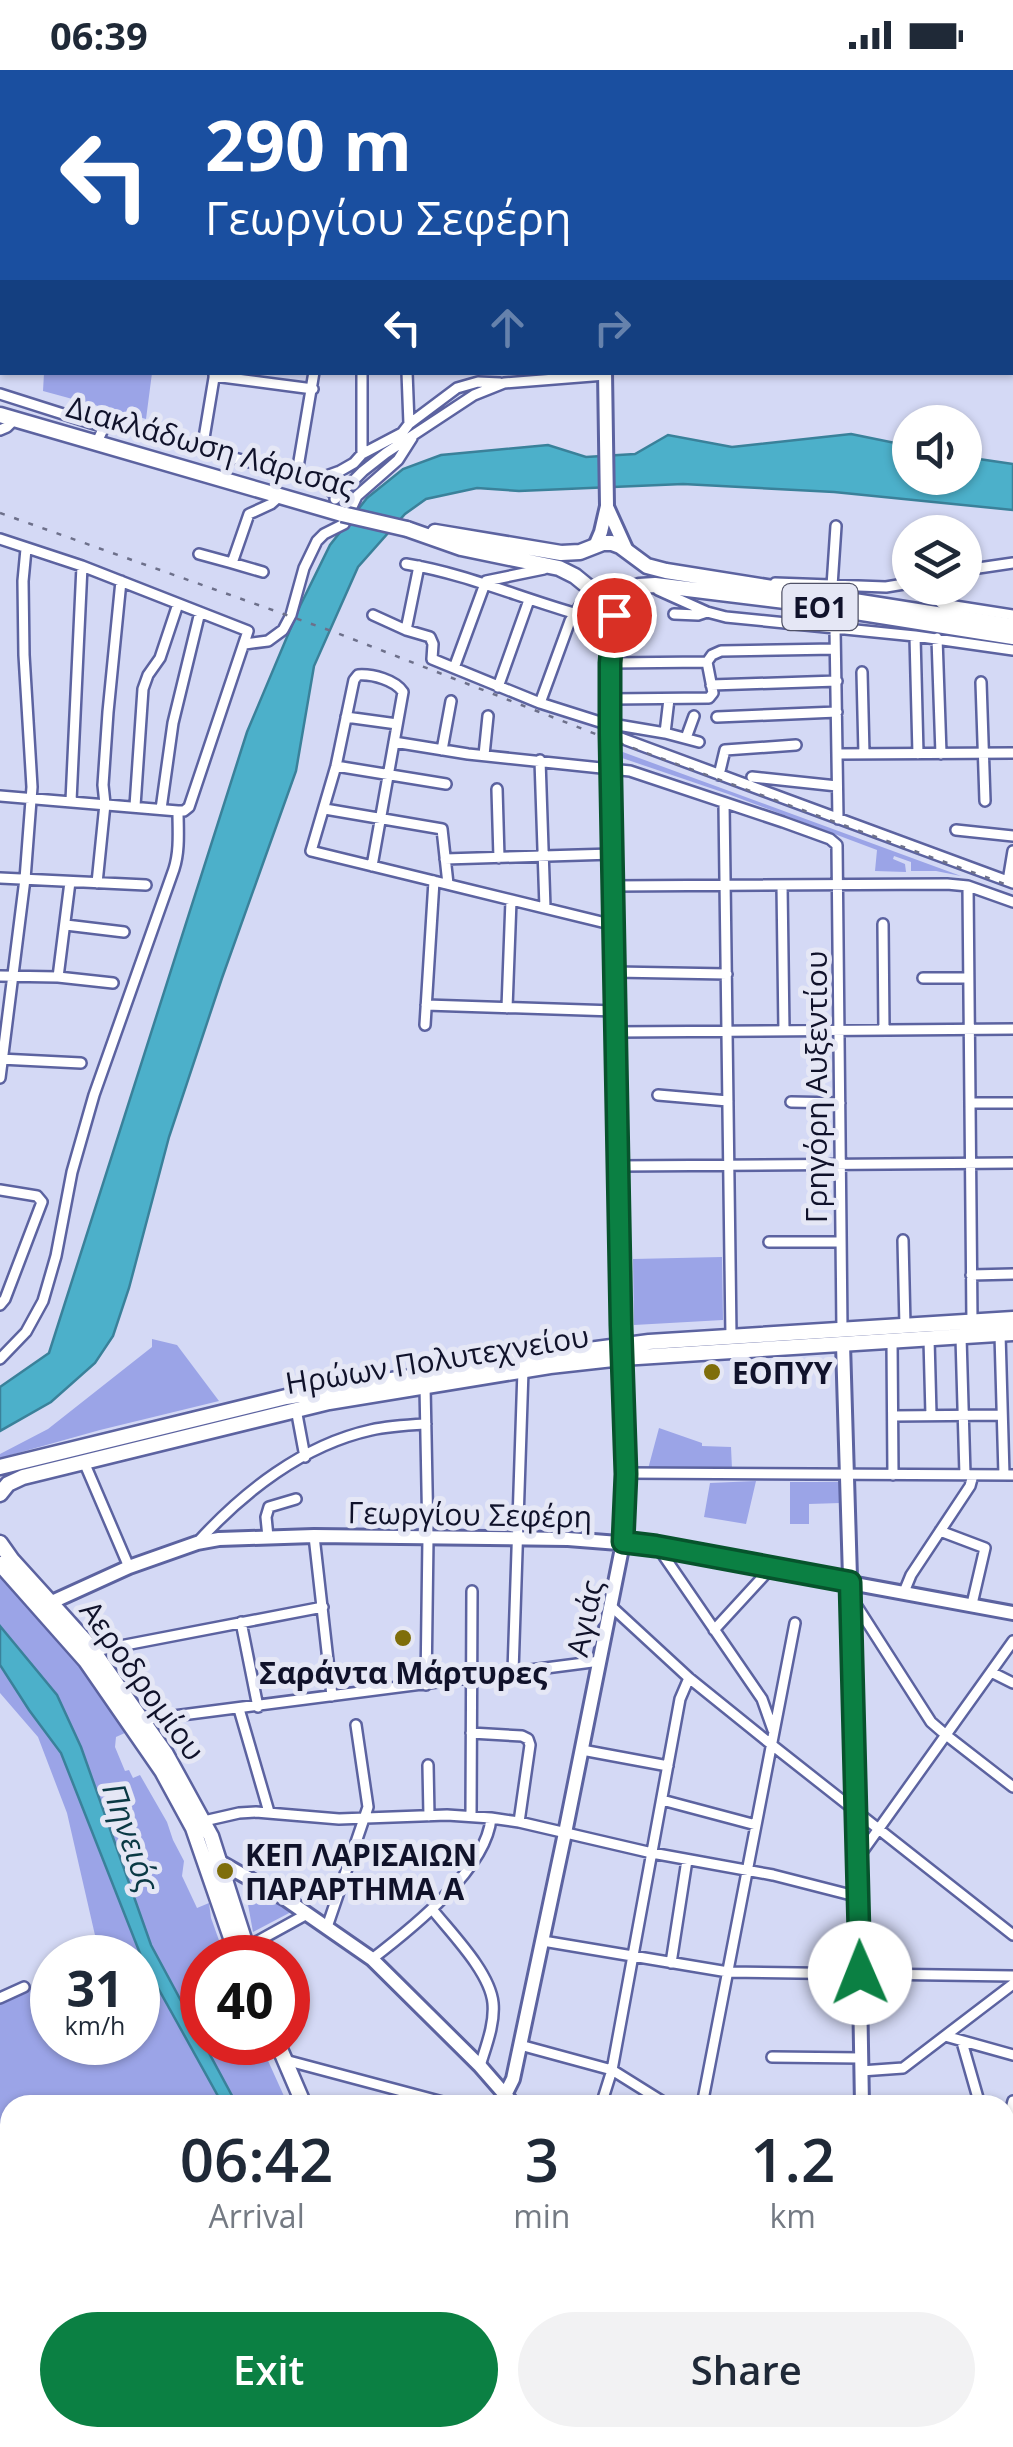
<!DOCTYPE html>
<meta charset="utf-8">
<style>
:root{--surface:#fff;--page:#f2f2f3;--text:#1f2937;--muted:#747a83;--accent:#0b8043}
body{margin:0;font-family:"Open Sans",sans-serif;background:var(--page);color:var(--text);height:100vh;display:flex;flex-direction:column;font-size:38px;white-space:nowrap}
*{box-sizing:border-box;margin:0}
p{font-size:32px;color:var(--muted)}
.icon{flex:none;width:55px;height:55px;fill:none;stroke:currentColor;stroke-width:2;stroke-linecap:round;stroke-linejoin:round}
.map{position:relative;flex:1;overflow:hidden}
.sheet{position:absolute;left:0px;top:2025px;width:1015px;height:352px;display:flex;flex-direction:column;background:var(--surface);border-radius:30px 30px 0 0;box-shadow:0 2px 8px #0004}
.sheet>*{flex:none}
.top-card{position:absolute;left:0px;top:0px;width:1015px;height:305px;box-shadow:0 2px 8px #0004;background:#1a4fa0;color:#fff;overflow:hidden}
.controls{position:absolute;left:892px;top:335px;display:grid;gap:20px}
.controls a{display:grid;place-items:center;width:90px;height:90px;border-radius:50%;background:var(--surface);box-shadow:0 2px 8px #0004;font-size:50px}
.speed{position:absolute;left:30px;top:1865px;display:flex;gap:20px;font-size:50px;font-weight:700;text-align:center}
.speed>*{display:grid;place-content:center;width:130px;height:130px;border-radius:50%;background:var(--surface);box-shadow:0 2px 8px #0004;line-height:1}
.speed small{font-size:25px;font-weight:400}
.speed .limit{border:15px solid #d22;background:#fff;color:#111}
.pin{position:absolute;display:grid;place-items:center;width:85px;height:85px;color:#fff;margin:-42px;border:5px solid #fff;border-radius:50%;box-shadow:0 2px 10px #0007}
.me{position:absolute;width:110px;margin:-55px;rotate:359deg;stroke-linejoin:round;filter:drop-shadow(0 0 8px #0008)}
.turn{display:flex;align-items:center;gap:35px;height:210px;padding:0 40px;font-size:45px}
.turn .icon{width:130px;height:130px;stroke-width:2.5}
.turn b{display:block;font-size:70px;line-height:85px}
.lanes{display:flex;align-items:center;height:95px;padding:0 40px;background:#0003;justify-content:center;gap:50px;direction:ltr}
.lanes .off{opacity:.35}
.eta{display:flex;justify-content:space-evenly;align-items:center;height:170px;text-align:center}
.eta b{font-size:60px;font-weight:600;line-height:70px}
.button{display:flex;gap:20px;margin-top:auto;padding:20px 40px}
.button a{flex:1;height:115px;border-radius:60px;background:var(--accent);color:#fff;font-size:40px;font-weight:600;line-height:115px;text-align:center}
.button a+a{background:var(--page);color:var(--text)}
.status{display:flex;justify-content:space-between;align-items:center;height:70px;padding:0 50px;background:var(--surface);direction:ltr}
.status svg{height:28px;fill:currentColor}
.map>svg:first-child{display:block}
.green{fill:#9ba4e7}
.water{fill:#4cb0ca;stroke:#3a819a;stroke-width:2.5}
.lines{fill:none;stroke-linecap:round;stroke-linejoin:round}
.street-casing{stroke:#5c63a0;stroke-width:14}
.secondary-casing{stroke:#5c63a0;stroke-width:18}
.primary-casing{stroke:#5c63a0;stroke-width:19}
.street{stroke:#fff;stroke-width:9}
.secondary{stroke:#fff;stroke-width:12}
.primary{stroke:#fff;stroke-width:14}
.rail{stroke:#6d708a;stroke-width:2.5;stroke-dasharray:5 10;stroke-linecap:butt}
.primary-bridge-casing{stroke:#5c63a0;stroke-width:19;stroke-linecap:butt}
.primary-bridge{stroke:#fff;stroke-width:14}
.route-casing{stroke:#07532c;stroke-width:25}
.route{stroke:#0b8043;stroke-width:18}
.poi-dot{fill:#7f6e0a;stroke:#e5e7f5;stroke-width:4}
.labels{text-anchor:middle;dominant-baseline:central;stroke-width:10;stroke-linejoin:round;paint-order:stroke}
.shield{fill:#e5e7f5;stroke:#505267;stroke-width:2.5}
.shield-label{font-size:28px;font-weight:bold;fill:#10122a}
.street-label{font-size:30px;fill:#10122a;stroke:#e5e7f5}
.poi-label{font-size:30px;font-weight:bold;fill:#10122a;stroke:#e5e7f5;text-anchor:start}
.water-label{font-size:32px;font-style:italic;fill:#0a3944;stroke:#e5e7f5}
</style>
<div class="status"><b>06:39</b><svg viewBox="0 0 49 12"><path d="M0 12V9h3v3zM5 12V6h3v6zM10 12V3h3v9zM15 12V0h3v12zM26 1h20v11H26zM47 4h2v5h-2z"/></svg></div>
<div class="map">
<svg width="1013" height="2377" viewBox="0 0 1013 2377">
<rect width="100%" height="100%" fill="#d4d9f5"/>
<!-- green -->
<path class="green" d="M44,303H152L146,349L43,321Z
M620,681L961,806L936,801H911V792L894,786L893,789L905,794L906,802L875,801L877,780L728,724L622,688L618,686Z
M722,1187L723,1250L634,1255L633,1189Z
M152,1269L177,1275L219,1331L100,1360L0,1388V1384L48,1359L152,1277Z
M659,1358L702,1373V1376L731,1377L732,1399H648Z
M756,1411L746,1454L704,1447L710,1413Z
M790,1412H840V1433L809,1434V1454H790Z
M0,1503L86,1601L127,1662L116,1667L115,1677L125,1701L129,1700L133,1708L140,1705L167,1752L173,1770L184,1791L182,1806L197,1838L209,1833L211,1848L225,1887L202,1888V1971L151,1875L81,1677L57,1625L0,1556Z
M0,1595L29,1640L61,1683L143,1891L223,2035H10V2106L0,2099V1933L52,1909V1972H138V1888L100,1887L67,1743L38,1667L0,1623Z
M249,1816H253L291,1842L253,1862L247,1829Z
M204,1973H260L288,2035H237Z"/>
<!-- water -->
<path class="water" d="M851,364L910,376V408H965V387L1013,394V440L834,422L683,414L519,421L477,418L426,429L405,444L358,497L314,596L296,701L222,908L169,1067L129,1218L113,1266L95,1293L51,1332L0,1361V1317L49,1283L247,662L300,536L330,475L367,428L403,399L441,385L548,375L586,387L635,384L668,365L732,377Z
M0,1556L57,1625L81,1677L151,1875L237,2035H223L143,1891L61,1683L29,1640L0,1595Z"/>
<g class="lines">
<!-- street casing -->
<g class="street-casing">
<path id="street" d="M599,0V2
M215,302L202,380L318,409L337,427L335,429
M362,302V384
M407,302L409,354
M214,306L313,319
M0,324L104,357L97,372
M0,360L7,357L15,349
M297,403L314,302
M318,409L340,401L354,393L362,384L402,363L409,354L457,318L478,312L500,313
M337,427L363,401L386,383L474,325L504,313L605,305
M0,469L82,496L248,561L189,737L184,741H178
M199,484L232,493L249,444L271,434L280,426
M232,493L263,502
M406,494C463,503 518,527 574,543
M965,500L1013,493
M775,513L886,517L910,513
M832,516L836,456
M931,518L933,526L942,534L1013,545
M658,520L707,542L726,547L915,566L1013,580
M674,544L698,545L707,542
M373,545L406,560L430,567L433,574L432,589L540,633L600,652L665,663L699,672
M835,558L838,749
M406,560L419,496
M915,566L918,684
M937,568L941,684
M245,574L268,571L283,560L291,545L304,498L317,471L324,464L344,454L357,426L398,390L412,368
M610,593L707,592L712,585L721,581L835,579
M454,598L486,511L544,499
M862,602L864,684
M981,612L985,731
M711,615L837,611
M498,617L529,530
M611,629L709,628L713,623L707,592
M540,633L570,551L583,531
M346,647L397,654
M717,647L837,642
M665,663L669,629
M610,664L1013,813
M686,668L694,646
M394,672L468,684L630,701L783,752L830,769L837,775L842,1260
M442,680L451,631
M838,684L1013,683
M484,685L488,646
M540,690L545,838
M336,696L446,714
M719,705L725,680L796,675
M752,707L837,716
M497,719L499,788
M0,726L178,741C178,760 180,780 174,799L94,1025L72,1102L56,1186L43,1231L26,1262L0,1289
M71,731L82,496
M724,733L731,1267
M135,736L143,619L148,605L160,588L178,534
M161,739L173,653L200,542
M325,739L442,759L448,814
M956,760L1013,766
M445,789L613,784
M372,796L403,622C395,610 373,604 358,605L354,610L336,696L311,781C412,806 513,830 614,855
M0,808L146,815
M1008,811L1013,781
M97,813L105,734L103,715L108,642L121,511
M782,815L784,961
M613,816L947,814L968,816L1013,832
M968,816L972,1252
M883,854L884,960
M66,855L124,862
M615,902L727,904
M0,906L58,907L113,913
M58,907L70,812
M923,908H968
M426,935L615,941
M507,938L511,830
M425,955L434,811
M616,962L1013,959
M0,989L81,993
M0,1008L25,809L32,717L24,585L23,511L26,479
M658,1025L728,1031
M791,1032L840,1033
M970,1033H1013
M618,1096L1013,1093
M0,1120L37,1126L42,1132L5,1229L0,1235
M903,1170L905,1256
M769,1172H841
M971,1205L1013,1204
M1000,1264L1004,1405
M961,1267L965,1405
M929,1269L931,1345
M892,1271L893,1405
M425,1316L428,1468L426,1615
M296,1339L305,1387
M893,1346L1002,1345
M84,1392L129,1497
M626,1403L1013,1405
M940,1461L985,1478L972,1534
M314,1466L332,1626
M268,1467L266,1447L269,1437L296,1429
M197,1473C243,1422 303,1375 371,1360C389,1356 408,1355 426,1354
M657,1476L762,1629L773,1660
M904,1522L911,1505L970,1416L973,1405
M851,1527L931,1652L946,1665L1013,1717
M612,1537L689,1608L772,1675L1013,1865
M241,1552L258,1637
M714,1560L771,1498
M94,1581L323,1537
M513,1602L523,1300
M991,1602L1013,1613
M239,1639L269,1742
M143,1650L600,1591
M471,1663L522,1666L528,1669L530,1675L519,1752
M582,1680L668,1696
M428,1695L429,1746
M662,1730L756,1755
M471,1746L472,1521
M204,1751L239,1743L256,1742L339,1749L447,1745L491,1748L519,1752L652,1783L773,1805L859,1827
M860,1785L1013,1571
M432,1839C451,1863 490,1902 493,1933C495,1954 486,1976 480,1996
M327,1857L368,1737L356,1655
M543,1871L728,1902L1013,1906
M247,1877L307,1844
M372,1889C411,1859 487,1799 491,1748
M671,1893L687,1790
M0,1928L24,1917
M945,1966L1013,1985
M962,1972L980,2035
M520,1975L612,2000L668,2035
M772,1987L861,1988
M285,1990L454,2035
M861,2001L903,1998L1013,1914
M497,2035L506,2023
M601,2035L612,2000L680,1629L689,1608
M702,2035L795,1553
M1005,2062L1013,2031
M1005,2093L1013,2095
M342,2368L406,2377L502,2374L571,2368
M603,2368L610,2377
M677,2368L683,2377
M28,2377L35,2368
M789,2377L804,2368"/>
</g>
<!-- secondary casing -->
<g class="secondary-casing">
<path id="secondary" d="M608,439L627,481
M595,476L601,462L607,436L605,302
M590,519L600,537L607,578
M843,1274L857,1741L862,2035
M52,1532L129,1497L197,1473L219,1469L314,1466L568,1469L644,1475L1013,1543
M213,1788L287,1830L372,1889L480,1996L514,2035
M506,2023L513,2009L565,1763L623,1473L626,1403L621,1275L610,593L614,545L621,523
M0,2225L10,2239
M1005,2249L1013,2241
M112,2368L130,2377
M744,2368L750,2377
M861,2368L865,2377
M880,2376L893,2377
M220,2377L234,2368"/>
</g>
<!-- primary casing -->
<g class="primary-casing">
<path id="primary" d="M0,345L342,444
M407,459L461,478L559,498L575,506L597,524L605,526H613L639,516L655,515L793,532L1013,567
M435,462L561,483L580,482L603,473H612L620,476L647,496L666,501L1013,556
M0,1397L286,1327L521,1289L649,1272L1013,1249
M0,1424L8,1414L23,1407L329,1332L550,1296L622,1288L1013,1263
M0,1473L12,1490L89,1575L166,1684L211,1766L250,1888
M0,1494L86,1591L162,1701L193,1758L238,1888
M277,1972L304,2035
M316,2368V2377
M326,2368L327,2377"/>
</g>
<!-- street -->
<use href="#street" class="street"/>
<!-- secondary -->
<use href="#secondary" class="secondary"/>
<!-- primary -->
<use href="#primary" class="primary"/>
<!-- rail -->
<path class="rail" d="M0,443L337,563L611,670L1013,817"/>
<!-- primary-bridge casing -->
<g class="primary-bridge-casing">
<path id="primary-bridge" d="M342,444L407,459"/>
</g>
<!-- primary-bridge -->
<use href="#primary-bridge" class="primary-bridge"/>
</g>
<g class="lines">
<!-- route casing -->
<g class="route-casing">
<path id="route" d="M614,545L610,593V664L621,1256L626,1404L623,1472L656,1476L850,1512L860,1903"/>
</g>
<!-- route -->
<use href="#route" class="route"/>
</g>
<!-- markers -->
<g class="poi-dot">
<circle cx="712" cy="1302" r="10"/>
<circle cx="403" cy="1568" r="10"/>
<circle cx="225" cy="1801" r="10"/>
</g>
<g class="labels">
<!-- shield labels -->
<rect class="shield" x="782.5" y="514" width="75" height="46" rx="8"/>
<g class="shield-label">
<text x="820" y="537">ΕΟ1</text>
</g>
<!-- street labels -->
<g class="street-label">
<text transform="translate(211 376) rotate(16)">Διακλάδωση Λάρισας</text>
<text transform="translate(815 1017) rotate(-90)">Γρηγόρη Αυξεντίου</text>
<text transform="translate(437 1289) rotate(-9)">Ηρώων Πολυτεχνείου</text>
<text transform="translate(470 1444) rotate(1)">Γεωργίου Σεφέρη</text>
<text transform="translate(584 1548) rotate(-78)">Αγιάς</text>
<text transform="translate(143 1610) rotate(54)">Αεροδρομίου</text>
</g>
<!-- poi labels -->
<g class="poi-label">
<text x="732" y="1302">ΕΟΠΥΥ</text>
<text x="403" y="1602" text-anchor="middle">Σαράντα Μάρτυρες</text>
<text x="245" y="1784">ΚΕΠ ΛΑΡΙΣΑΙΩΝ<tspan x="245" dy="34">ΠΑΡΑΡΤΗΜΑ A</tspan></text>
</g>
<!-- water labels -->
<g class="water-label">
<text transform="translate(132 1767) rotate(71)">Πηνειός</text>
</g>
</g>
</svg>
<div class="controls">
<a><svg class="icon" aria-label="sound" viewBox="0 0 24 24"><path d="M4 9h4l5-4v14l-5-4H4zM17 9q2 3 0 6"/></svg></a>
<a><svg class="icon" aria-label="layers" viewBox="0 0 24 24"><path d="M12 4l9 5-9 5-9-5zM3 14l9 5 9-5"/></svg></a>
</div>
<div class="speed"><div>31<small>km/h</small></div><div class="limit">40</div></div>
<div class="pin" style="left:614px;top:545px;background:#d93025"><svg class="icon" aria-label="arrive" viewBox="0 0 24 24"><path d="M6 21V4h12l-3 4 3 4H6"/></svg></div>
<svg class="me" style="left:860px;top:1903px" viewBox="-20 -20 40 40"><circle r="19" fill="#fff"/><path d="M0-13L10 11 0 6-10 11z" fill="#0b8043"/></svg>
<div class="top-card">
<div class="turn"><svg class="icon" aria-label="left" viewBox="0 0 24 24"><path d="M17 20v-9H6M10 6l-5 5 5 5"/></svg><div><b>290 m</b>Γεωργίου Σεφέρη</div></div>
<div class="lanes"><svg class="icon" aria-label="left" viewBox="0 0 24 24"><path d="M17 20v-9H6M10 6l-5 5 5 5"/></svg><svg class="icon off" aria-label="ahead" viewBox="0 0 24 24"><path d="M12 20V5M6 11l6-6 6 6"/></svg><svg class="icon off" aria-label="right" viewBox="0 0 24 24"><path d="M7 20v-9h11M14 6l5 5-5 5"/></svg></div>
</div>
<section class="sheet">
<div class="eta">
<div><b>06:42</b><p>Arrival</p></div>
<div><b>3</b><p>min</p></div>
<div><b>1.2</b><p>km</p></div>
</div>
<div class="button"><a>Exit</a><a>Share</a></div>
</section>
</div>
